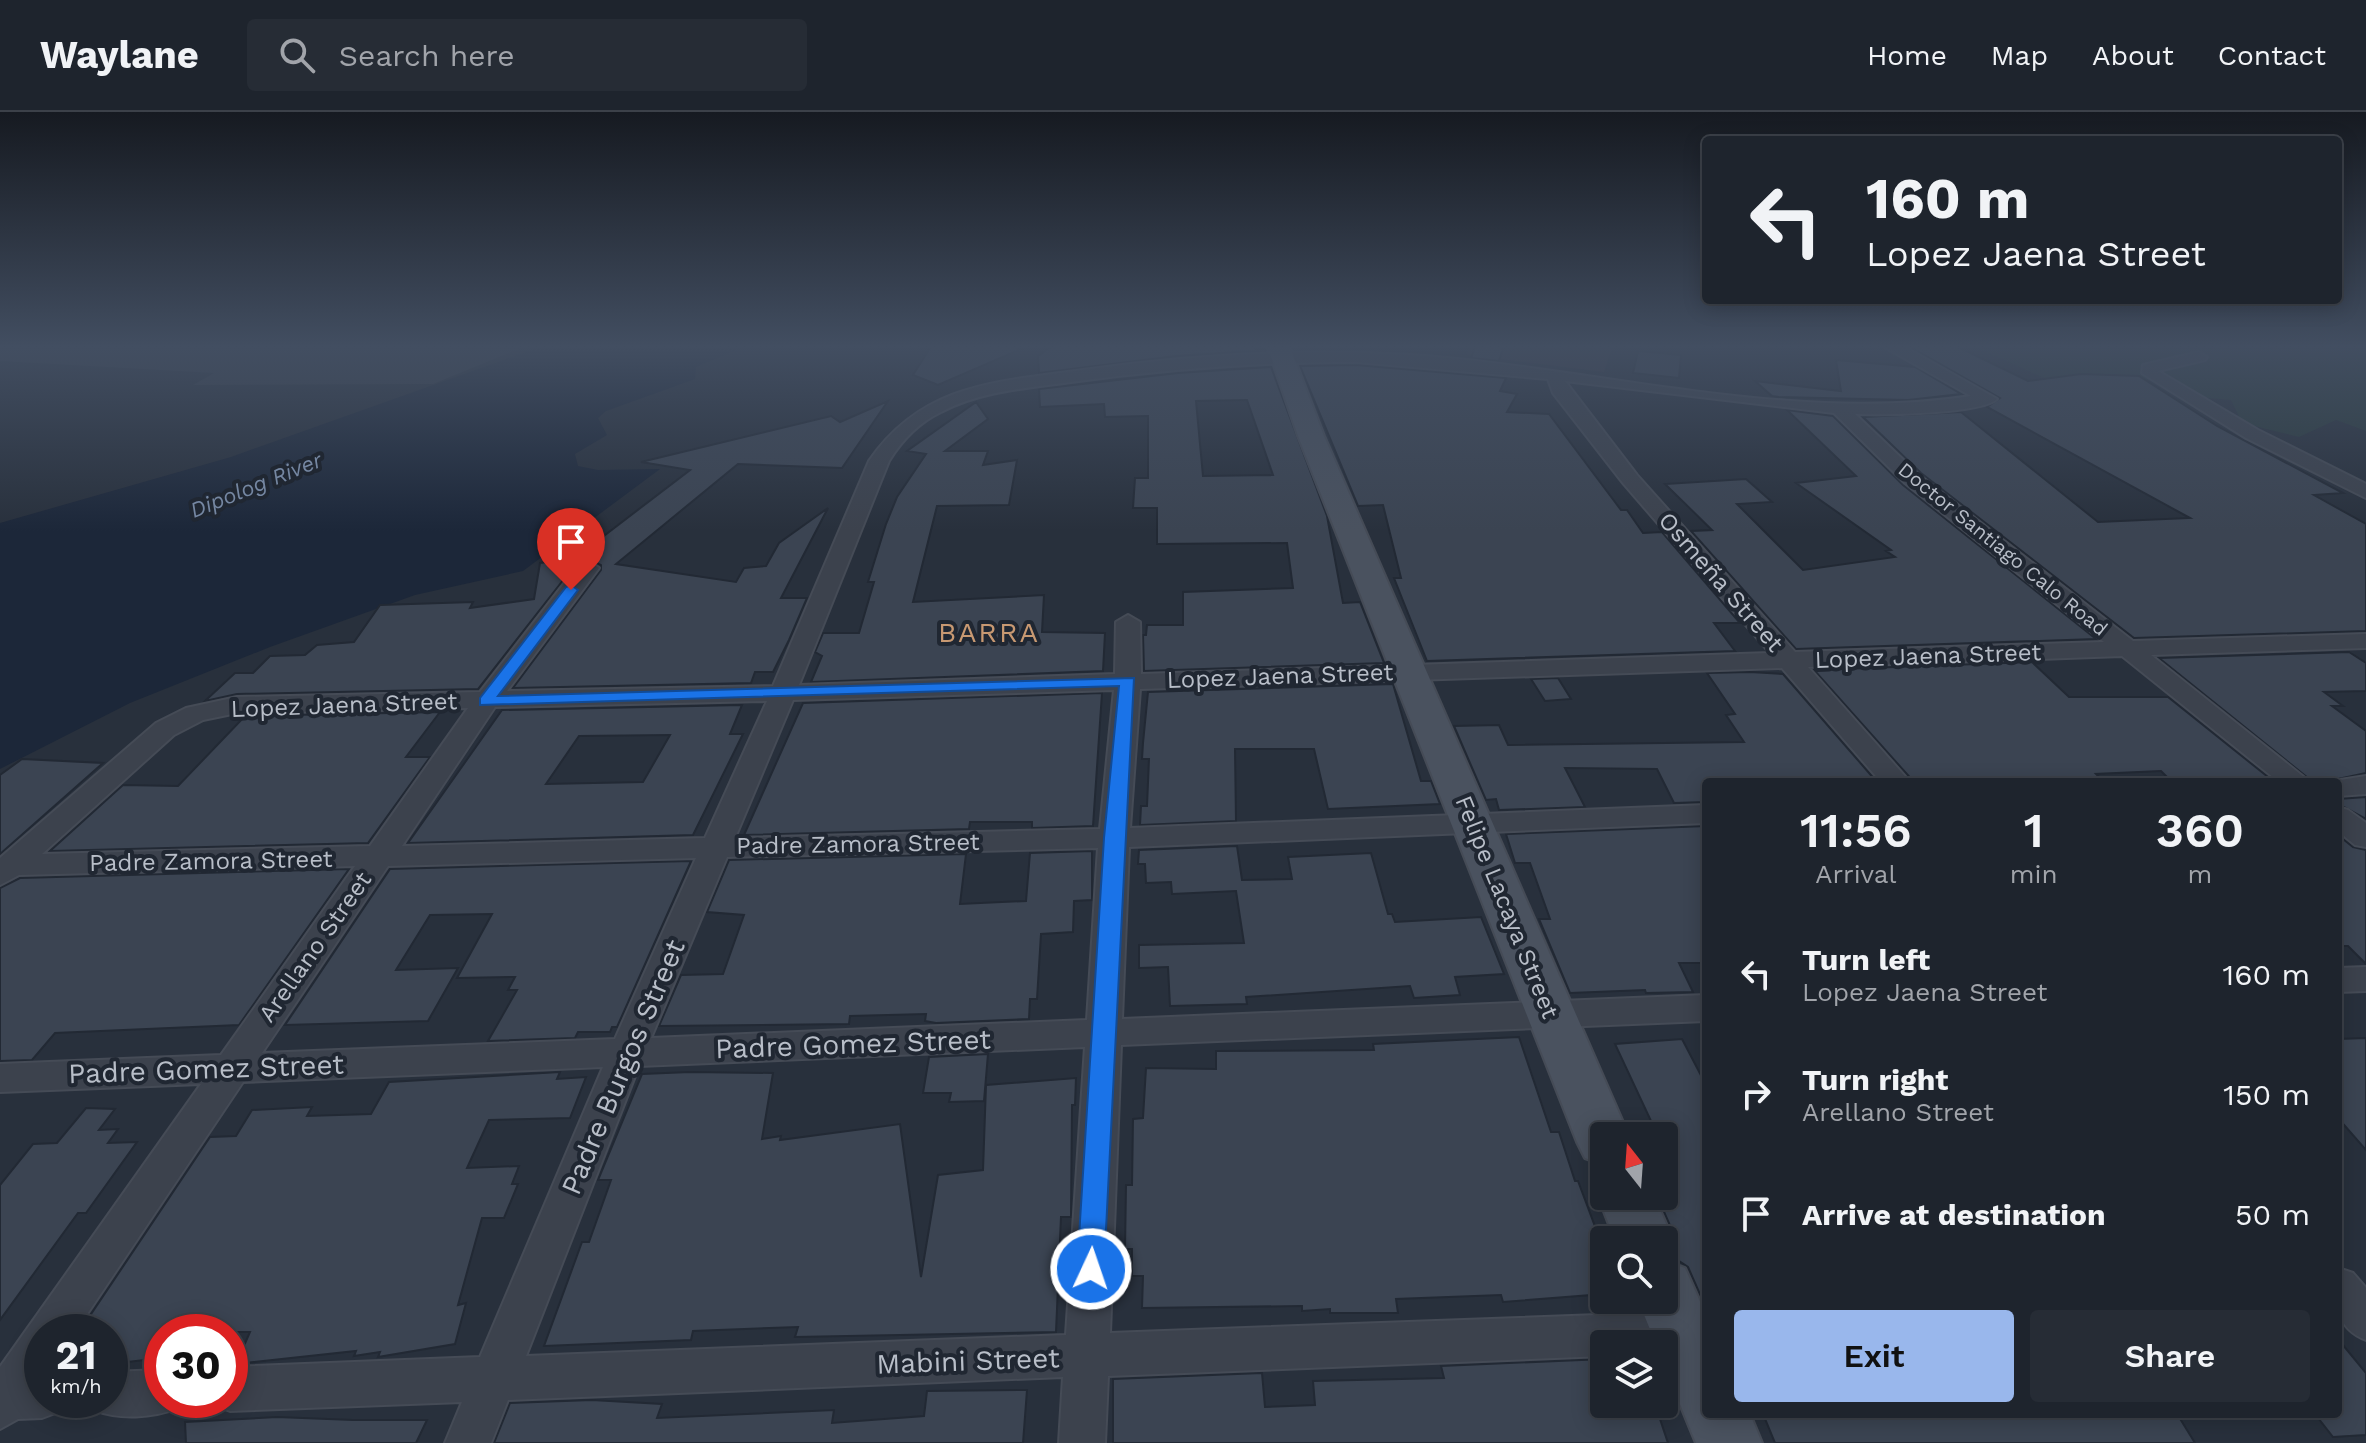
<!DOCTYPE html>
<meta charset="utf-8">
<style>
:root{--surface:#1e242d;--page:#262c35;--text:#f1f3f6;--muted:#a1a4aa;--line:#3c4149;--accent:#99b7ec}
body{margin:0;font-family:"Work Sans",sans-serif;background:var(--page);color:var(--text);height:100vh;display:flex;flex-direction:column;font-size:30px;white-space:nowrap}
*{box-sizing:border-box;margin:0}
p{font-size:26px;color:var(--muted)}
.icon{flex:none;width:44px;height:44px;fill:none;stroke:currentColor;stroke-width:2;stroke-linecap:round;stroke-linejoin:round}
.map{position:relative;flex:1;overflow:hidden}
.drawer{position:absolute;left:1702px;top:666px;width:640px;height:640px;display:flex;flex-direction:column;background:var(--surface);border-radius:8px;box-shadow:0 4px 20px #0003,0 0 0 2px var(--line)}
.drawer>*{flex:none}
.hud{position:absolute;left:1702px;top:24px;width:640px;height:168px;border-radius:8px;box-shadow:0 4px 20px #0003,0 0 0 2px var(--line);background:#1e242d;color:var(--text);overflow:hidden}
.needle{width:52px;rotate:343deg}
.fabs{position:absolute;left:1590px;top:1010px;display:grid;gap:16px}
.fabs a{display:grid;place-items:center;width:88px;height:88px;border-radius:8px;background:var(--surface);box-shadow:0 4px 20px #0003,0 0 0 2px var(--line);font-size:40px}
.speed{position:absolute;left:24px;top:1202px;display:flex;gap:16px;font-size:40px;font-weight:700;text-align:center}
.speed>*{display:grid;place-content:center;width:104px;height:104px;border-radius:50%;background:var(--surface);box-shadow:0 4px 20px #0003,0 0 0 2px var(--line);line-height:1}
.speed small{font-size:20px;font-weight:400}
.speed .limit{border:12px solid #d22;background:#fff;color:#111}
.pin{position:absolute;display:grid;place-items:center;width:68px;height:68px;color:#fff;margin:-82px -34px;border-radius:50% 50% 50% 0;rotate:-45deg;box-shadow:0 0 8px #0007}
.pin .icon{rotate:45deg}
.me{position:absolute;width:88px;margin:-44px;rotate:3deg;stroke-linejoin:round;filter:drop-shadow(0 0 6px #0008)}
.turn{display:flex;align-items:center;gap:28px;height:168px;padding:0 32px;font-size:36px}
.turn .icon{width:104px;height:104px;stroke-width:2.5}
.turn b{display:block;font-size:56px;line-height:68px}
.eta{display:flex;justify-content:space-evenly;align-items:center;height:136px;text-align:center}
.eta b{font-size:48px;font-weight:600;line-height:56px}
.action{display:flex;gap:16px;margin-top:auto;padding:16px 32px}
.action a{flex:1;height:92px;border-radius:8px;background:var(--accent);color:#111;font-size:32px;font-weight:600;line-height:92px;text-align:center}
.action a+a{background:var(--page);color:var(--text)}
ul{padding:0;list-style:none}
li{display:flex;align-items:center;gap:24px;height:120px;padding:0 32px}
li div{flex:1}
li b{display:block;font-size:30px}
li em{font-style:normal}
header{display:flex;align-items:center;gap:48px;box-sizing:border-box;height:112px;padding:0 40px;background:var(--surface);border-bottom:2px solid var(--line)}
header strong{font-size:38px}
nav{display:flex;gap:44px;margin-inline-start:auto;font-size:28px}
.search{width:560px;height:72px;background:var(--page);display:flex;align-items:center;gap:20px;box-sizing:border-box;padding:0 28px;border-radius:8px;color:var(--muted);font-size:30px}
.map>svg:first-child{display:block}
.medical{fill:#383642}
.airport{fill:#363d49}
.green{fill:#2a3b3d}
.water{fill:#1c2739}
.building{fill:#3b4452;stroke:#222934;stroke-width:2;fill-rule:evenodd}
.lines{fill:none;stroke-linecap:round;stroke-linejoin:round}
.minor-casing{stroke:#454b56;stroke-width:4}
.secondary-casing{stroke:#454b56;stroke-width:4}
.minor{fill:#3c424d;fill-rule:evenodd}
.secondary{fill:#4a525f;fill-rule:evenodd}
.route{fill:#1a73e8;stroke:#114b97;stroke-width:2}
.labels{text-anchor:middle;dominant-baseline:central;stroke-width:8;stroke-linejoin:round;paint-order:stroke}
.far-street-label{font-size:20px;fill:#b8bec8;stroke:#202732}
.far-water-label{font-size:22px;font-style:italic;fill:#7587a2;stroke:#202732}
.street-label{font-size:24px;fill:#b8bec8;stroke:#202732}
.quarter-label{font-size:28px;letter-spacing:2px;fill:#c89972;stroke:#202732}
.near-street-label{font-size:28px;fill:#b8bec8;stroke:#202732}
</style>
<header>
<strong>Waylane</strong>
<div class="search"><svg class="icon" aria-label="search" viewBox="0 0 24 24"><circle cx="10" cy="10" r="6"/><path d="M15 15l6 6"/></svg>Search here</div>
<nav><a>Home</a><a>Map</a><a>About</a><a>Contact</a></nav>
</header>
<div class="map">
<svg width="2366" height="1331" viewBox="0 0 2366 1331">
<rect width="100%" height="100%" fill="#28303c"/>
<!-- medical -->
<path class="medical" d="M1471,233H1613L1604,260L1467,243Z"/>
<!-- airport -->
<path class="airport" d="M0,233H528L433,272L193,273L214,261L0,249Z"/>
<!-- green -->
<path class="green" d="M1971,233H2366V319L2336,308L2299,325L2242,311L2231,288L2198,285L2143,266H2124L2097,290Z"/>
<!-- water -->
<path class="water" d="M546,233H748L696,255L695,267L606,299L598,306L607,323L575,342L578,354L598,358L660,357L523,459L415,483L270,535L130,591L0,657V411L231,345Z"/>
<!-- building -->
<path class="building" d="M932,233H1030L938,273L913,263Z
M1054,233H1254L1257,238H1266L1176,244L1039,261L1038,244Z
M1476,233H1504L1499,249L1471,246Z
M1907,233H1954L2028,269L2081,262L2139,264L2217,314L2343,381L2314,383L2366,412V519L2134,526L1921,361L1863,305L1961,300L2098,410L2190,406L1987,295L2000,286Z
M1638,239L1681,243L1679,266L1633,261Z
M1836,248L1915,255L1961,282L1908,288L1779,285L1772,284L1755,269L1841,279Z
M1356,253L1506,266L1500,279L1517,282L1507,300L1549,302L1621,398H1627L1643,421L1662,420L1740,511H1714L1735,539L1427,549L1394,466H1401L1383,393L1358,394L1300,254Z
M1271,255L1327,404L1343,491L1360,490L1384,551L1144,559L1143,523H1146L1147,513H1183V480L1293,476L1287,431L1157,432V396H1133L1135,366H1148V304L1105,305L1104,292L1040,295L1039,277L1178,261ZM1247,288L1273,363L1203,364L1196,289Z
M888,289L842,356L738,352L616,452L736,470L744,456L766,454L779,431L828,396L781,486H807L789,528L773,560H755L751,571L513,576L601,458V453L587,446L578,449L478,577L237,582L205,589L235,561H253L270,544L305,543L317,533L354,530L380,493L473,490L470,496L534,487L540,451L575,446L690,358L641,350L831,304L840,310Z
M976,290L988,307L945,339H988L983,353L1017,348L1009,393L937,394L913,490L1044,483L1042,520L1105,521L1103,559L811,570L822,544L815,540L823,521H859L874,470H868L886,412L897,385L926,342L907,339Z
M1787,298L1833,304L1903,373L2096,527L1796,537L1691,419L1712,418L1665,372L1746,367L1772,390L1737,392L1803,458L1895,445L1886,439L1891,438L1796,371L1856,364Z
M2349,540L2366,551V579L2324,580L2343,594H2332L2366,619V661L2324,670H2313L2159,546Z
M2032,550L2069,585H2168L2268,665L2168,666L2161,659L2096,662L2100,666L2047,670H1914L1814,558Z
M1750,560L1783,562L1876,669L1706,670V690L1674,691L1657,657L1565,656L1585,695L1499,698L1496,687L1486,688L1454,614L1499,613L1508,633L1744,630L1726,603L1735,602L1707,561Z
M1558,566L1571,587L1545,589L1531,567Z
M1393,572L1421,669H1431L1440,692L1328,697L1314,637H1235L1236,709L1140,713L1141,694H1147L1149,647H1142L1143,631L1148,580Z
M1102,581L1093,714L1032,716V710H970L969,717L744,723L803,591Z
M742,593L730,622H743L693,723L408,731L502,598ZM670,623L643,670L546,672L579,624Z
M440,600L406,645H430L368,731L50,739L123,673L178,674L245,604Z
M22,647L103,651L0,742V663Z
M2366,685V707L2338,692V687Z
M1706,714V851H1679L1693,880L1646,881L1645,878L1570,881L1539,807H1550L1530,751H1515L1506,722Z
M2338,723L2353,735L2366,738V852L2348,834H2338Z
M1237,734L1242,768L1292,767L1288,745L1371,741L1388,802H1392L1395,810L1481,805L1504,862L1455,865L1460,883L1414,886L1410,874L1246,885L1247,892L1170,894L1168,855L1139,856V833L1244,831L1236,779L1172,782L1171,770L1146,771L1145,752H1138L1139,738Z
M1092,739V788L1074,789L1073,820L1041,822L1037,887H1030L1029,907L936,911L925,909L926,902L850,904L849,912L659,914L681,863L723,862L744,803L707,800L729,748L966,742L960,792L1026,789L1030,741Z
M691,749L617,915H612L610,920H578L575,926L488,929L517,878H508L515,865L457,866L492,802L430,803L396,858L458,856L428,909L285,913L390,757Z
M349,757L239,913L55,921L32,948L0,949V776L20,766Z
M1519,925L1551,1020H1559L1575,1069H1578L1599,1125L1604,1124V1182L1503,1190L1501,1183L1396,1187L1398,1201H1330V1197L1302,1199V1194L1142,1196L1143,1164H1132V1137H1125L1126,1073H1132L1133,1007L1143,1006L1146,956L1216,957V939L1374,938L1373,932Z
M2366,926V1038L2338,1006V927Z
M1682,927L1706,973V1196L1688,1155L1670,1143L1676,1127L1657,1084H1664V1024H1658L1615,932Z
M988,942L984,989L949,990L951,981H923L929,945Z
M560,960L557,967L586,965L570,1006L489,1008L467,1056L519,1054L512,1072H518L504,1106H482L458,1193L466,1191L455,1232L378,1245L380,1240L354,1244L356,1239L236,1252L250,1220H162V1246L110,1252V1220H79L210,1025L236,1024L252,998L312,995L307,1004L371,1002L389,970Z
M690,960L773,961L762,1027L781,1024L780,1028L900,1012L921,1165L938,1063L983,1058L986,973L1076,966L1075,993H1072L1071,1105H1061L1056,1220L795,1225L798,1215L693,1219L691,1228L544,1234L582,1130H589L611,1068H598L642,962Z
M86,996L115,997L99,1018L118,1017L108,1031L137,1030L86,1101H78L0,1208V1073L33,1032L57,1031Z
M2338,1227L2366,1261V1323L2333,1325L2315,1302H2338Z
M1604,1247V1292H1655L1668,1331H1113V1267L1262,1261L1265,1295L1315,1293L1313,1269L1444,1266L1441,1254Z
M1027,1278L1023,1331H494L510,1291L592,1288L662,1292L657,1306L834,1298L832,1311L924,1304L927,1279Z
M1763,1302L2179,1305L2195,1331H1775Z
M277,1305L353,1308H427L416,1331H186L185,1310Z"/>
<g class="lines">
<!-- minor casing -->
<g class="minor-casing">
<path id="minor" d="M1881,233H1901L1997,287C1981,302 1881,303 1855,302L1919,363L2133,529L2366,522V536L2151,543L2310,670H2279L2122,544L1808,555L1910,670H1881L1782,556L1140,577L1130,716L1706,693V711L1129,735L1122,907L1706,883V909L1121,933L1110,1221L1706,1199V1239L1664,1241V1232H1604V1244L1108,1264L1105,1331H1059L1063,1265L508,1288L491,1331H445L462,1290L230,1299L214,1293L212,1288H230V1255L480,1245L603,955L243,970L75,1220H42V1288H63L58,1300L42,1306L18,1307L0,1317V1255L201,972L0,980V952L221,943L355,754L19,763L0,773V746L156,611L186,596L237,585L480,580L580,451L588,449L599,456L507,579L773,574L869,349C923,271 997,270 1083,258C1207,241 1334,234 1458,247C1624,264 1804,310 1971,284ZM1356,250L1548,267L1553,281L1623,371L1770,541L1141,562L1140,510L1128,503L1116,510L1115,562L799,573L889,349C902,328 918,311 941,300C980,279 1028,276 1071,270C1166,257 1260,250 1356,250ZM1565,269L1834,301L1905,371L2104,530L1795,540L1637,363ZM1114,578L1100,717L735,726L793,588ZM767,589L705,726L402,734L495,595ZM468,596L370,734L42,742L174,623L203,608L237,601ZM1098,736L1087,908L651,926L727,745ZM696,746L615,927L262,941L388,754ZM1085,935L1066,1223L526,1244L639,954Z
M2199,240L2207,245L2205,248L2158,259L2258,318L2366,372V386L2246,326L2142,261L2143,253Z
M2366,664V682L2338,684V670H2327Z
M2338,695L2348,698L2366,711V735L2355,733L2338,719Z
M2366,855V879L2338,880V856Z
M2338,1156L2353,1161L2366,1176V1228C2332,1215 2338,1188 2338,1156Z
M162,1258V1288H181L178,1296C153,1306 119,1308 94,1298L90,1288H110V1260Z"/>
</g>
<!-- secondary casing -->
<g class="secondary-casing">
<path id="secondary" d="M1267,233H1289L1324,324L1629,1024H1604V1053L1585,1046L1577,1030L1298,324Z
M1604,1071V1084H1654L1673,1128L1665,1146L1664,1128H1615L1598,1084Z
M1664,1148L1685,1156L1706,1203V1302H1750L1762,1331H1696L1664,1253V1232H1656L1638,1188H1664Z"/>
</g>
<!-- minor -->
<use href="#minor" class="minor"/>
<!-- secondary -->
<use href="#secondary" class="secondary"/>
</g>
<!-- sky -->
<linearGradient id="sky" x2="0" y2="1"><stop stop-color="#161a21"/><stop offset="0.56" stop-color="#424e61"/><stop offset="1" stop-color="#424e61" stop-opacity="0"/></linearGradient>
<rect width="2366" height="419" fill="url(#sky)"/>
<!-- route -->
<path class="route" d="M571,473L578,478L498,584L1134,566L1104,1157L1100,1165L1091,1169L1081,1165L1077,1157L1104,726L1119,574L480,593V586L566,475Z"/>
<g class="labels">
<!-- far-street labels -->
<g class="far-street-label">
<text transform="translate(2003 437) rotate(39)">Doctor Santiago Calo Road</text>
</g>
<!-- far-water labels -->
<g class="far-water-label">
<text transform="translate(256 373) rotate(-22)">Dipolog River</text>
</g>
<!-- street labels -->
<g class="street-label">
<text transform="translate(1721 470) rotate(49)">Osmeña Street</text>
<text transform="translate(1928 544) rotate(-2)">Lopez Jaena Street</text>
<text transform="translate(1280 564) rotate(-2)">Lopez Jaena Street</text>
<text transform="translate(344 593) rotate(-2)">Lopez Jaena Street</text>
<text transform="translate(858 732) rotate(-1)">Padre Zamora Street</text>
<text transform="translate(211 749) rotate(-1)">Padre Zamora Street</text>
<text transform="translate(1507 795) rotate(68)">Felipe Lacaya Street</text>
<text transform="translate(315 835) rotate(-55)">Arellano Street</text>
</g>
<!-- quarter labels -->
<g class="quarter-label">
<text x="989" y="520">BARRA</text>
</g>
<!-- near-street labels -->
<g class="near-street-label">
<text transform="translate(853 932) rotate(-2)">Padre Gomez Street</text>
<text transform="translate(623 955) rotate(-67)">Padre Burgos Street</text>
<text transform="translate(206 957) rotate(-2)">Padre Gomez Street</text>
<text transform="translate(968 1249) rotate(-2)">Mabini Street</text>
</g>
</g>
</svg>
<div class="fabs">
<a><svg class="needle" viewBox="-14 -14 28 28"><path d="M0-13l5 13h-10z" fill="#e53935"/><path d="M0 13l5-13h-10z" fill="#a1a4aa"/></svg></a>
<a><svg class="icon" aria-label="search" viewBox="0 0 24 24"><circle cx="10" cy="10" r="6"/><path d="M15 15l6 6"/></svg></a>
<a><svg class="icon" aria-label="layers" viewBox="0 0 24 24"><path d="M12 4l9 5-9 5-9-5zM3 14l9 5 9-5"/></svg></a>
</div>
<div class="speed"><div>21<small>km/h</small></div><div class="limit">30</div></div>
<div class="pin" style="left:571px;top:478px;background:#d93025"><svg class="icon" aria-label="arrive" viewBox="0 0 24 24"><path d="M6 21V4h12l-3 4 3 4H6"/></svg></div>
<svg class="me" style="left:1091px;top:1157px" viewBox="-20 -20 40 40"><circle r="17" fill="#1a73e8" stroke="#fff" stroke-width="3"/><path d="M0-11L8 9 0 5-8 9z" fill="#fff"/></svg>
<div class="hud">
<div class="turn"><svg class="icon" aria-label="left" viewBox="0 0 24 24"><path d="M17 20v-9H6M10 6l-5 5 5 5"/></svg><div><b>160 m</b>Lopez Jaena Street</div></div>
</div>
<section class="drawer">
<div class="eta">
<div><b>11:56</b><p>Arrival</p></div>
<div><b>1</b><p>min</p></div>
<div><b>360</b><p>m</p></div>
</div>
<ul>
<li><svg class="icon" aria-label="left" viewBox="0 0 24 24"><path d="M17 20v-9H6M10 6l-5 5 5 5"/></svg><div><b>Turn left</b><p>Lopez Jaena Street</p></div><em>160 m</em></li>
<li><svg class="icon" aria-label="right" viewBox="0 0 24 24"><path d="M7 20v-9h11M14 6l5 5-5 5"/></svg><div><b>Turn right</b><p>Arellano Street</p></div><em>150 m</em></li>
<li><svg class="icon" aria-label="arrive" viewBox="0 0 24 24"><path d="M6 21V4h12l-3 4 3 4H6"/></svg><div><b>Arrive at destination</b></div><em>50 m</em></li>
</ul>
<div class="action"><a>Exit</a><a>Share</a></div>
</section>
</div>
